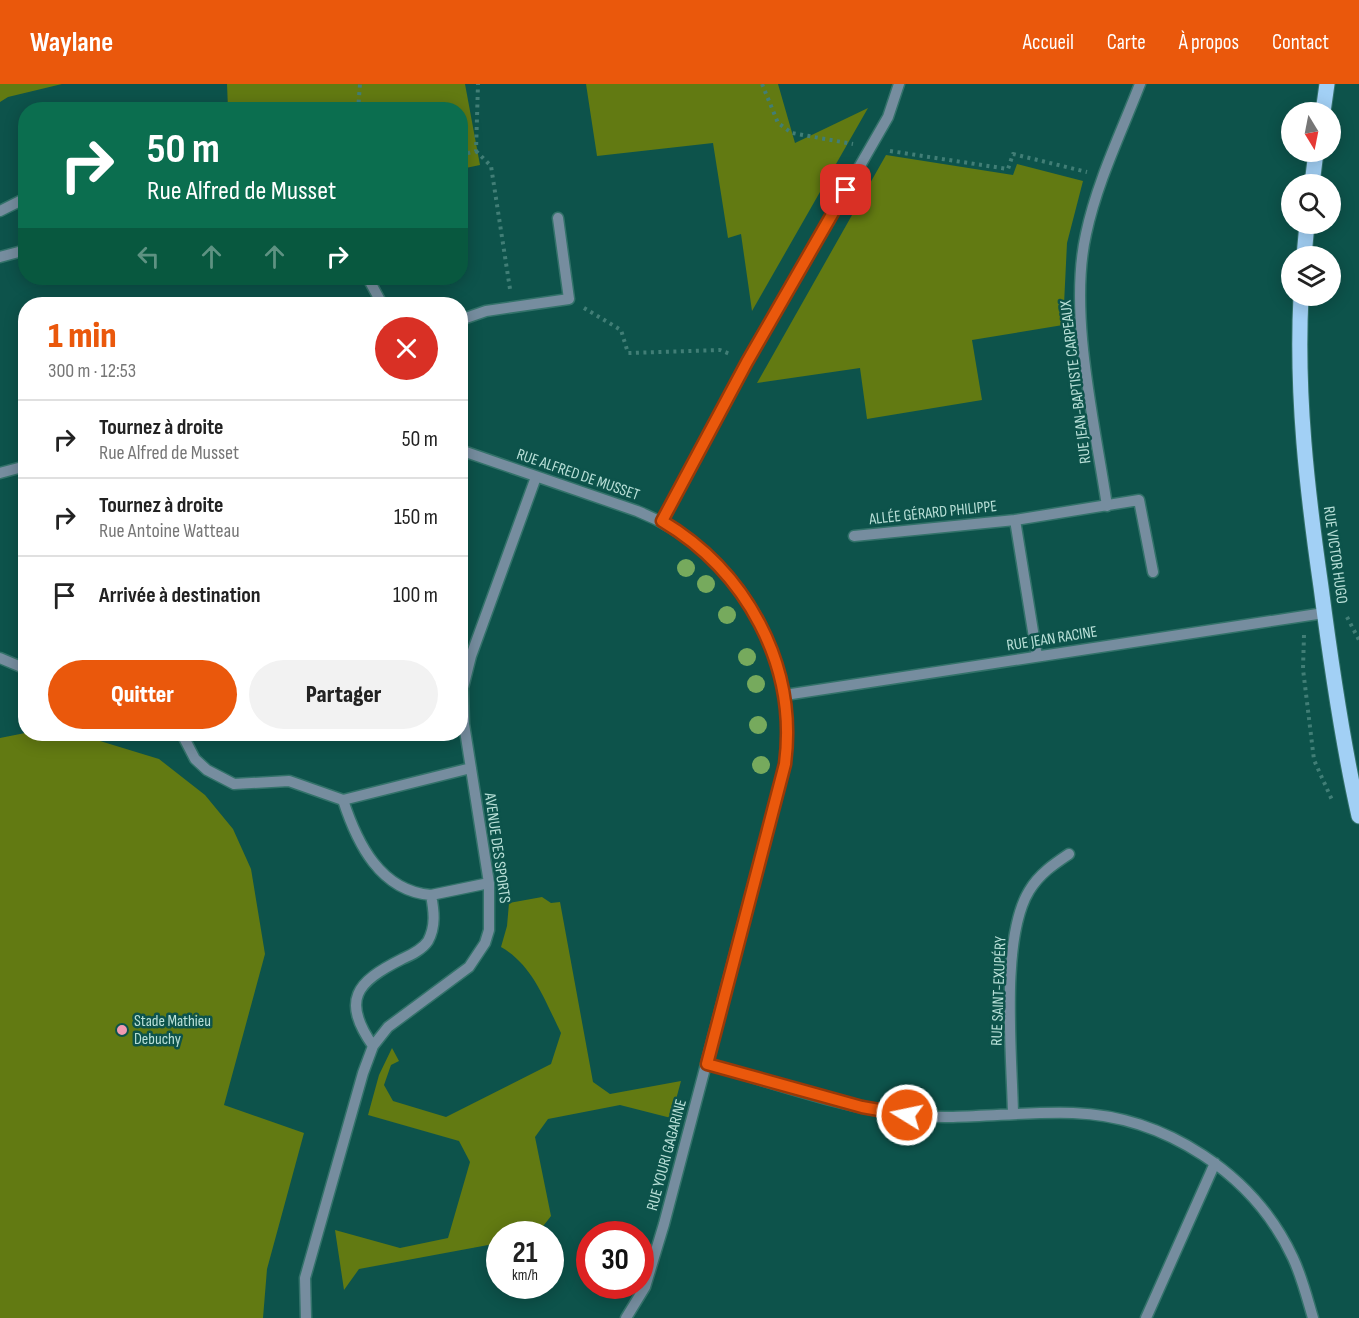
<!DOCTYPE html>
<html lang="fr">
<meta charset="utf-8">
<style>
:root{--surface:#fff;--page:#f2f2f2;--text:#222;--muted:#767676;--line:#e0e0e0;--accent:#ea580c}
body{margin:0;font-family:"Sofia Sans Condensed",sans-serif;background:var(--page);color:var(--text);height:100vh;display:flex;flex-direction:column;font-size:22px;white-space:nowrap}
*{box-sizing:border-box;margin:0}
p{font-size:20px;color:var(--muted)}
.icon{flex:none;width:33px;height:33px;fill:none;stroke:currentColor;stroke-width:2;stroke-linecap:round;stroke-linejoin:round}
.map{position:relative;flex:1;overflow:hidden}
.side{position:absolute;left:18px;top:213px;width:450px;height:444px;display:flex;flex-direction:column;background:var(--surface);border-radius:24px;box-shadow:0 3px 15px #0003}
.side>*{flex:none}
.top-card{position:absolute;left:18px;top:18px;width:450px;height:183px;border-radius:24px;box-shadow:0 3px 15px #0003;background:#0b6e4f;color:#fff;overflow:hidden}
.needle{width:39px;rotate:170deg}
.buttons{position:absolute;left:1281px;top:18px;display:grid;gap:12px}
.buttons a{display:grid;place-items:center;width:60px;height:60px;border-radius:50%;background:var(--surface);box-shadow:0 3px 15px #0003;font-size:30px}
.speed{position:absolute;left:486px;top:1137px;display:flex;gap:12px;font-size:30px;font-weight:700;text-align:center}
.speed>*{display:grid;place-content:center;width:78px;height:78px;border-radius:50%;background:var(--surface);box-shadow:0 3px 15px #0003;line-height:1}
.speed small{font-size:15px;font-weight:400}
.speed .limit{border:9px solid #d22;background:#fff;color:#111}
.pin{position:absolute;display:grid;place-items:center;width:51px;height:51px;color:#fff;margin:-26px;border-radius:12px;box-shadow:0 3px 9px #0006}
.me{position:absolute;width:66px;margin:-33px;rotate:280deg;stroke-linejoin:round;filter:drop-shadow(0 0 4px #0008)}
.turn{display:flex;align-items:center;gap:21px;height:126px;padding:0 30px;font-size:27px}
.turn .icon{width:78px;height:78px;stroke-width:2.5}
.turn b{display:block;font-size:42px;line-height:51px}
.lanes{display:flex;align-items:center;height:57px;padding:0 30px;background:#0003;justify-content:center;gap:30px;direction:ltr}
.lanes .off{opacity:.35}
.round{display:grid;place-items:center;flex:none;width:63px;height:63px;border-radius:32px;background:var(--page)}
.overview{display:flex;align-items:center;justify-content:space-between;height:102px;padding:0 30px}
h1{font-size:36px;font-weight:800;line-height:45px;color:var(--accent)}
.primary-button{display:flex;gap:12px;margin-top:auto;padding:12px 30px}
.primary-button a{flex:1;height:69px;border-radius:36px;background:var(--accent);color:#fff;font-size:24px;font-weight:800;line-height:69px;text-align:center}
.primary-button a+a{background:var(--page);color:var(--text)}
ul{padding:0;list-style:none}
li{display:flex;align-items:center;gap:18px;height:78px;padding:0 30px;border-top:2px solid var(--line)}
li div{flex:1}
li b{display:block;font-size:22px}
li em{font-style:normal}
header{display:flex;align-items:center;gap:36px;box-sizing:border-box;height:84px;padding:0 30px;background:var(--accent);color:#fff}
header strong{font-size:28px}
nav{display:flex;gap:33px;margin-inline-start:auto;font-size:21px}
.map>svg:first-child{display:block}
.green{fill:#627a12}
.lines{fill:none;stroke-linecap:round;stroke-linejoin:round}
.minor-casing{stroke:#33726a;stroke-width:13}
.major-casing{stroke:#33726a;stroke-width:17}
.path{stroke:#417e76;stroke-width:4;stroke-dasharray:3 4.5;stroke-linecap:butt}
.minor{stroke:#768d9f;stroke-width:10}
.major{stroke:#a2d0f5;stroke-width:15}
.tree{fill:#76aa5d}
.route-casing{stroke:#983908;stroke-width:15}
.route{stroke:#ea580c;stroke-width:10}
.poi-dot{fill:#f19ab1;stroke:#0d534b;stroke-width:2}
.labels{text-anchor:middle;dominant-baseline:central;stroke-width:5;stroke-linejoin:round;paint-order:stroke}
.street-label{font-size:16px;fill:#b9e0d8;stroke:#0d534b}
.poi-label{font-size:16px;fill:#b9e0d8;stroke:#0d534b;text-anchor:start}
</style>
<header>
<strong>Waylane</strong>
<nav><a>Accueil</a><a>Carte</a><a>À propos</a><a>Contact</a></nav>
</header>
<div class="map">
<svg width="1359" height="1234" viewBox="0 0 1359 1234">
<rect width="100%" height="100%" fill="#0d534b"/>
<!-- green -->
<path class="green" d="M0,0H62L8,13L0,18Z
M227,0H465L480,81L461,85L460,26L228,25Z
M586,0H778L795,59L868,24L752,227L741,150L728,154L713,59L597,72Z
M886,71L1013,91L1017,80L1083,97L1067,159L1063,241L972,256L982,316L867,335L860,284L757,299Z
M25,649L100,657L159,675L205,711L233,745L251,785L265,870L224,1021L304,1049L267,1185L263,1234H0V654Z
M542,813L551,819L560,818L593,998L610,1010L681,997L671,1034L620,1021L548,1035L535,1053L551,1132L537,1150H500L499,1159L359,1185L344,1206L335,1146L400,1164L448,1154L470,1078L459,1057L368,1031L379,991L392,964L399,977L391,981L384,1001L393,1017L446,1033L551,980L561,949C545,917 533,881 501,863L507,842L509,819Z"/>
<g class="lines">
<!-- minor casing -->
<g class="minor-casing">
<path id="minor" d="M0,127L26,114
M0,173L26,166
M368,194L382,220
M460,236L486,227L569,215L558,134
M460,366L637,427C737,466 799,573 785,680L664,1140L645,1203L626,1234
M0,389L26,382
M1107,422C1095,340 1068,230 1086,150C1097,98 1121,49 1140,0
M1015,436L1037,572
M662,437L747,278L888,33L899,0
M854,452L1015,436L1139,416L1153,488
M0,574L26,585
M785,611L1324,529
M182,650L195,675L207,686L234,700L289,697L343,716L471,684
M343,716C357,759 380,807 431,811
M373,962C341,916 356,898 402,875C411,871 422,866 428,857C436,842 434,827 431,811L489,799
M707,980C769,997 843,1024 905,1031C961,1037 1017,1027 1073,1029C1165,1032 1254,1090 1293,1174C1302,1193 1307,1214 1313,1234
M1013,1030C1012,973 1000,855 1029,807C1039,790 1054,780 1069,770
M306,1234L305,1194L363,989L373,962L388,943L469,883L485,859L489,846V799L464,640L463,604L471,572L536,393
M1146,1234L1215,1079"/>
</g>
<!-- major casing -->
<g class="major-casing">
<path id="major" d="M1323,28L1327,0
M1312,100L1316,68
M1304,172L1307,140
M1301,212C1296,310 1307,406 1321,503C1331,580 1342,657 1359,732"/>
</g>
<!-- path -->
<path class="path" d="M762,0L778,39L792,49L853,60
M358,26L360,0
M476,67L491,82L510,205
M890,67L1008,85L1013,70L1087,88
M460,71L476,67L478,0
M584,224L621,246L628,269L720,266L730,270
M1347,533L1359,556
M1304,551L1303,585L1314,676L1332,716"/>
<!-- minor -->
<use href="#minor" class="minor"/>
<!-- major -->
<use href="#major" class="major"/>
</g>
<!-- trees -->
<g class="tree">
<circle cx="686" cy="484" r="9"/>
<circle cx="706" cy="500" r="9"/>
<circle cx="727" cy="531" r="9"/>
<circle cx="747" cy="573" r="9"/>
<circle cx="756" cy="600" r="9"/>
<circle cx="758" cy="641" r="9"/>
<circle cx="761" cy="681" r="9"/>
</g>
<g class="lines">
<!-- route casing -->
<g class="route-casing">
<path id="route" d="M846,106L747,278L662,437C746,487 798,581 785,680L707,980L862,1023L907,1031"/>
</g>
<!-- route -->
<use href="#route" class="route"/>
</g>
<!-- markers -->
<circle class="poi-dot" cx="122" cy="946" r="6"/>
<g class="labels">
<!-- street labels -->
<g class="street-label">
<text transform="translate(1076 298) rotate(-97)">RUE JEAN-BAPTISTE CARPEAUX</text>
<text transform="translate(578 391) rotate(19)">RUE ALFRED DE MUSSET</text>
<text transform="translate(933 429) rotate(-6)">ALLÉE GÉRARD PHILIPPE</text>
<text transform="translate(1335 471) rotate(82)">RUE VICTOR HUGO</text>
<text transform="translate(1052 555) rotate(-9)">RUE JEAN RACINE</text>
<text transform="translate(497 764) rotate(82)">AVENUE DES SPORTS</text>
<text transform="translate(999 907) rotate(-88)">RUE SAINT-EXUPÉRY</text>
<text transform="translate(667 1071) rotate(-75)">RUE YOURI GAGARINE</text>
</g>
<!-- poi labels -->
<g class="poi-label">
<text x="134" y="937">Stade Mathieu<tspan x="134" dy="18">Debuchy</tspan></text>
</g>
</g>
</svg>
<div class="buttons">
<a><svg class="needle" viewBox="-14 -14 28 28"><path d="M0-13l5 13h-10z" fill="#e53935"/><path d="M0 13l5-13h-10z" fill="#767676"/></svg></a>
<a><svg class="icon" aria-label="search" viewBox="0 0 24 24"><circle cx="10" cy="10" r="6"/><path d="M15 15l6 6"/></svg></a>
<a><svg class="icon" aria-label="layers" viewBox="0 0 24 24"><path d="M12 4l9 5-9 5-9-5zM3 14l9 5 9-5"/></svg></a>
</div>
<div class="speed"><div>21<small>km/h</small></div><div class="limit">30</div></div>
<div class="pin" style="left:846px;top:106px;background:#d93025"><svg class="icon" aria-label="arrive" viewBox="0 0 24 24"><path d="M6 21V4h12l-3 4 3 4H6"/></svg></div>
<svg class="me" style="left:907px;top:1031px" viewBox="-20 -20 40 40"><circle r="17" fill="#ea580c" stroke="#fff" stroke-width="3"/><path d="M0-11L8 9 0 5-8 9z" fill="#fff"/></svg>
<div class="top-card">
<div class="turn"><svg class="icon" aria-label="right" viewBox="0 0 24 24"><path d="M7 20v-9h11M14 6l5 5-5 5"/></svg><div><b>50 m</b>Rue Alfred de Musset</div></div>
<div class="lanes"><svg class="icon off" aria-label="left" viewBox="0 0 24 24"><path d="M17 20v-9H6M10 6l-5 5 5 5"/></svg><svg class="icon off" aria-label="ahead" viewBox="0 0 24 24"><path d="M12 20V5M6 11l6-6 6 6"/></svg><svg class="icon off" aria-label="ahead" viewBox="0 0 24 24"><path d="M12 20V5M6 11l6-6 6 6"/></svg><svg class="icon" aria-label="right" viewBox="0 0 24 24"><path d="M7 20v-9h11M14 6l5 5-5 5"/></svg></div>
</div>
<section class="side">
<div class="overview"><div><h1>1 min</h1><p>300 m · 12:53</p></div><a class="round" style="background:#d93025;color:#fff"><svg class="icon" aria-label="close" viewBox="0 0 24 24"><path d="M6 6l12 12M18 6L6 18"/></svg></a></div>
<ul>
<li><svg class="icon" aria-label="right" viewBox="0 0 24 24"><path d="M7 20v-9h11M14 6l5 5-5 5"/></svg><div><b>Tournez à droite</b><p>Rue Alfred de Musset</p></div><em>50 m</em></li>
<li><svg class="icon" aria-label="right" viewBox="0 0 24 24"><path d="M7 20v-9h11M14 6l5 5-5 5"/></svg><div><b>Tournez à droite</b><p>Rue Antoine Watteau</p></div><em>150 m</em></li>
<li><svg class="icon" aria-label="arrive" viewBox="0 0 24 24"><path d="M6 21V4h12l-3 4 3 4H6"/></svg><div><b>Arrivée à destination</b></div><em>100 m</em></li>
</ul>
<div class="primary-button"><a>Quitter</a><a>Partager</a></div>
</section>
</div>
